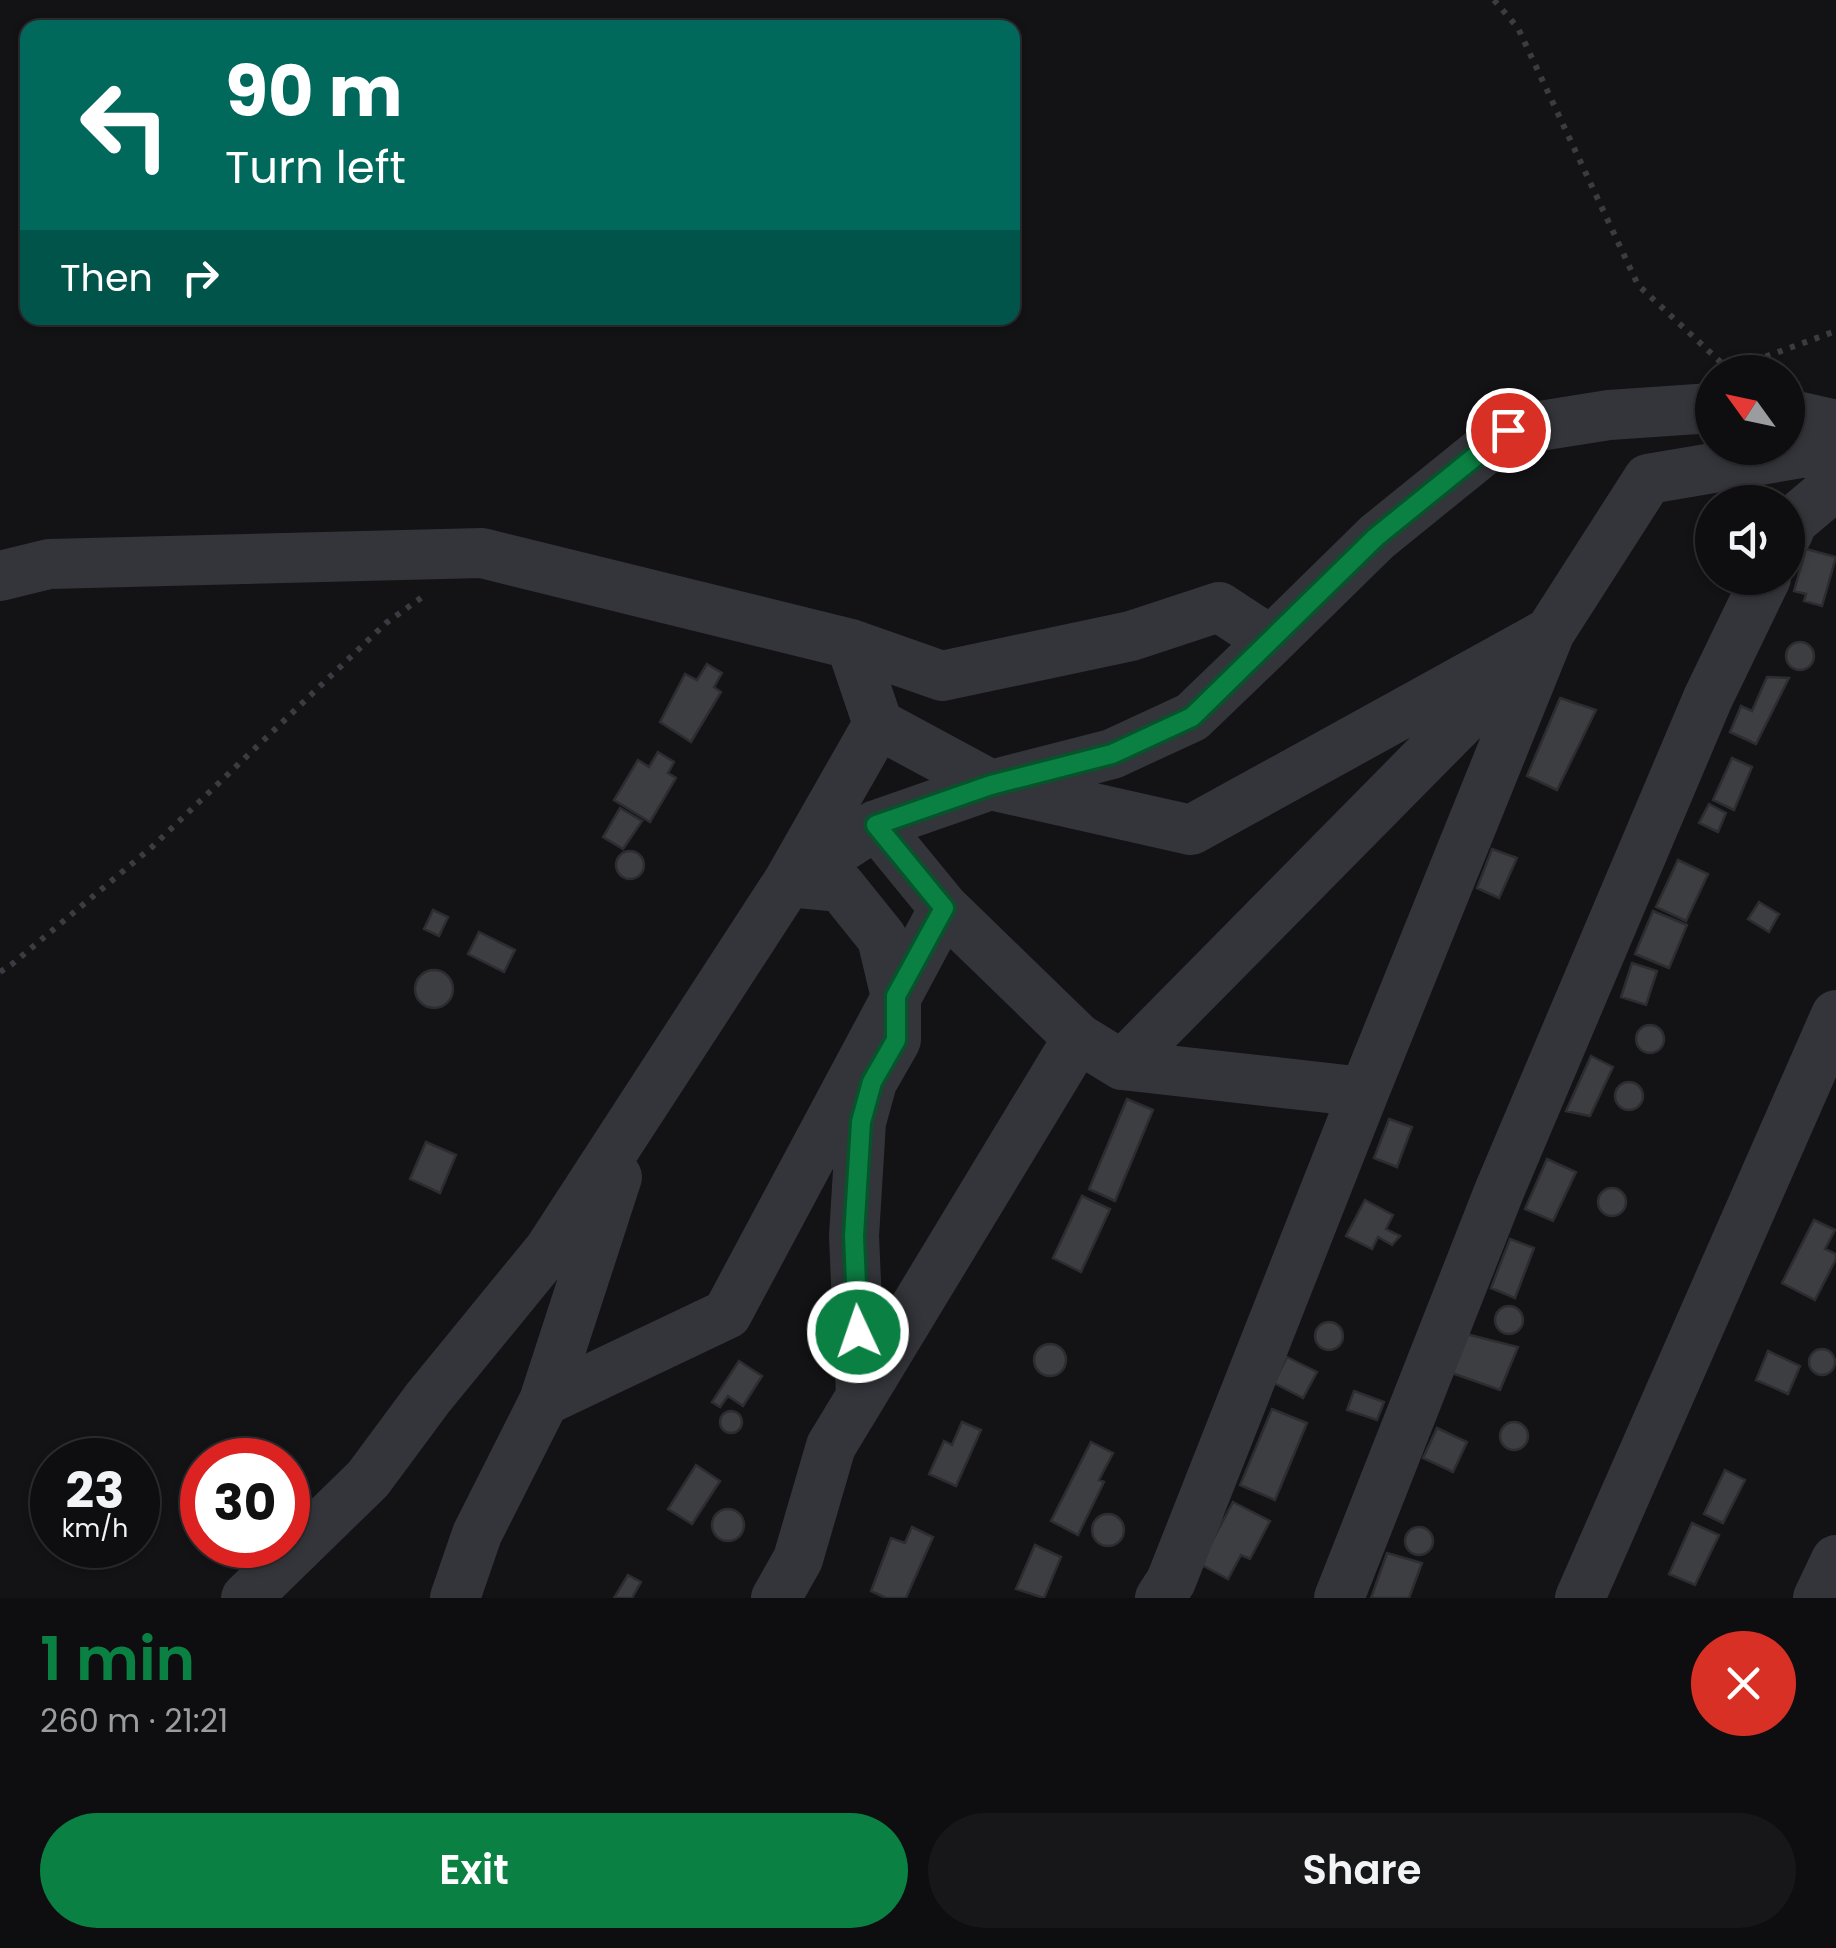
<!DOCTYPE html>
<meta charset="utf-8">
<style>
:root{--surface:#0e0e10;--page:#171719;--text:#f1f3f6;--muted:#9b9c9f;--line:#2e2e30;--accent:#0b8043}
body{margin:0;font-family:Poppins,sans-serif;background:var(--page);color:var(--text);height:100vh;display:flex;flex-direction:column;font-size:38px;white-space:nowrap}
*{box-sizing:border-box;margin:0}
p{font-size:32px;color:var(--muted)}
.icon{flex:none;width:55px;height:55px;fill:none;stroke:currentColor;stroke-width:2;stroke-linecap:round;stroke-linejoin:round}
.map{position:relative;height:1598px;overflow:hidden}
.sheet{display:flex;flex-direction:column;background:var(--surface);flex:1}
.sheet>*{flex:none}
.hud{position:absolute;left:20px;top:20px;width:1000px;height:305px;border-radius:20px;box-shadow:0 2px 8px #0004,0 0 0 2px var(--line);background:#00695c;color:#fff;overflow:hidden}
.needle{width:65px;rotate:303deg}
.controls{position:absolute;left:1695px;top:355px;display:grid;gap:20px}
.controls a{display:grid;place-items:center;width:110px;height:110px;border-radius:50%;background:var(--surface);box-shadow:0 2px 8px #0004,0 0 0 2px var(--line);font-size:50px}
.speed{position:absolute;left:30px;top:1438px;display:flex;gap:20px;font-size:50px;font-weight:700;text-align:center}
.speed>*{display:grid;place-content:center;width:130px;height:130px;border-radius:50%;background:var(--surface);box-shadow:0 2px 8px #0004,0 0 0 2px var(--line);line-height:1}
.speed small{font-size:25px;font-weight:400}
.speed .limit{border:15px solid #d22;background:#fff;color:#111}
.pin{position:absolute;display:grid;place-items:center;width:85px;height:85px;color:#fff;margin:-42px;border:5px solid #fff;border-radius:50%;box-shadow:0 2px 10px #0007}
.me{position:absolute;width:110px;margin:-55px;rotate:357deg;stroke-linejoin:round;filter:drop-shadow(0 0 8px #0008)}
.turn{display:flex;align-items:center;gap:35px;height:210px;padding:0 40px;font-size:45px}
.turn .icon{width:130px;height:130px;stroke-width:2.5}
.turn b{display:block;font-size:70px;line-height:85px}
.then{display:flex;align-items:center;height:95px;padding:0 40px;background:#0003;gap:20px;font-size:38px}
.round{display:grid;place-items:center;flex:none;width:105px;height:105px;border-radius:52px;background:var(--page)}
.head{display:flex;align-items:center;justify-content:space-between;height:170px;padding:0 40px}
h1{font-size:60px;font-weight:600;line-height:75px;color:var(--accent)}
.button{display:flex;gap:20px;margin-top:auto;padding:20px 40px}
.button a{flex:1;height:115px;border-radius:60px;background:var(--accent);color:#fff;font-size:40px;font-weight:600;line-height:115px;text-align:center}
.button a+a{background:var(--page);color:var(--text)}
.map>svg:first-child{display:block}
.building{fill:#3d3e42;stroke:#2d2d31;stroke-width:2.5}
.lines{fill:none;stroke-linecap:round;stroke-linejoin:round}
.path{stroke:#3a3c42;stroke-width:6;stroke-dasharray:5 8;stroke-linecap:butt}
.minor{stroke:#34353a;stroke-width:50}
.route-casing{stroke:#07532c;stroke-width:25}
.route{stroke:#0b8043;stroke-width:18}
</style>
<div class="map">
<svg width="1836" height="1598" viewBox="0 0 1836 1598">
<rect width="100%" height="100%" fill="#131315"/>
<!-- building -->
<path class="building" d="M1806,549L1836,557L1822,606L1804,601L1806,594L1794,591Z
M1786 656a14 14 0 1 1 28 0a14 14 0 1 1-28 0Z
M707,664L722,673L714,687L721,692L691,742L660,722L685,674L697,680Z
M1767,677L1789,678L1756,744L1730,732L1741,706L1752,711Z
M1560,698L1596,710L1557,790L1527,776Z
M658,752L674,762L668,773L676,778L650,822L614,800L638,760L649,767Z
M1732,758L1752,767L1734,810L1713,800Z
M1709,804L1726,813L1718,832L1699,823Z
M620,808L642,821L623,849L603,837Z
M1492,849L1517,858L1499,898L1477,888Z
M616 865a14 14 0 1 1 28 0a14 14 0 1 1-28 0Z
M1678,860L1708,874L1686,921L1656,907Z
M1759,902L1779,914L1769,932L1748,919Z
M433,910L448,917L439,936L424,929Z
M1653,911L1687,925L1669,968L1635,954Z
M479,932L515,950L504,972L468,954Z
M1632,963L1657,971L1646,1005L1621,997Z
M415 989a19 19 0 1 1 38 0a19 19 0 1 1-38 0Z
M1636 1039a14 14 0 1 1 28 0a14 14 0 1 1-28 0Z
M1591,1056L1613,1067L1590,1116L1566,1111Z
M1615 1096a14 14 0 1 1 28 0a14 14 0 1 1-28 0Z
M1127,1099L1153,1110L1115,1201L1089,1189Z
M1389,1119L1412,1127L1397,1167L1374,1158Z
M426,1142L456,1155L440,1193L410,1179Z
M1547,1159L1576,1172L1553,1221L1525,1209Z
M1598 1202a14 14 0 1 1 28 0a14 14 0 1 1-28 0Z
M1082,1196L1110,1209L1081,1272L1053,1258Z
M1365,1200L1393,1215L1386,1229L1400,1236L1392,1245L1378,1237L1372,1249L1346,1236Z
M1814,1220L1835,1230L1825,1249L1836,1254V1259L1815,1300L1782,1283Z
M1510,1239L1534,1248L1515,1298L1491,1288Z
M1495 1320a14 14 0 1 1 28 0a14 14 0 1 1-28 0Z
M1315 1336a14 14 0 1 1 28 0a14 14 0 1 1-28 0Z
M1466,1334L1518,1347L1500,1390L1449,1372Z
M1034 1360a16 16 0 1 1 32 0a16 16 0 1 1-32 0Z
M1809 1362a13 13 0 1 1 26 0a13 13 0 1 1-26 0Z
M1768,1351L1800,1366L1788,1394L1756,1380Z
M1287,1357L1317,1372L1303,1398L1274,1383Z
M739,1361L762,1376L743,1406L728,1396L720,1407L712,1402Z
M1354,1391L1384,1402L1377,1420L1347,1410Z
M1272,1409L1307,1423L1275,1500L1240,1485Z
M720 1422a11 11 0 1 1 22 0a11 11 0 1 1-22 0Z
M1500 1436a14 14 0 1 1 28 0a14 14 0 1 1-28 0Z
M962,1422L981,1430L956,1486L929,1474L944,1441L952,1445Z
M1437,1428L1467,1442L1453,1472L1423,1458Z
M1091,1442L1113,1453L1099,1480L1104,1482L1078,1535L1051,1521Z
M696,1465L720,1481L692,1524L668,1509Z
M1725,1470L1745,1480L1723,1523L1704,1514Z
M1233,1502L1270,1521L1250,1559L1241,1555L1228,1579L1200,1564Z
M712 1525a16 16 0 1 1 32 0a16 16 0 1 1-32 0Z
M1092 1530a16 16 0 1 1 32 0a16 16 0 1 1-32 0Z
M1692,1523L1719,1535L1695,1585L1669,1574Z
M1405 1541a14 14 0 1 1 28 0a14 14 0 1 1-28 0Z
M912,1527L933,1537L906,1598H886L871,1591L891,1538L905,1543Z
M1035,1545L1061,1557L1044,1598L1016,1589Z
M1387,1553L1422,1563L1409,1598H1371Z
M628,1575L641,1582L632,1598H614Z"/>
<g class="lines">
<!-- path -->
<path class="path" d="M1494,0L1518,28L1638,285L1728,369
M1729,370L1836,331
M0,972L11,965L152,847L386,623L425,595"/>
<!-- minor -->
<path class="minor" d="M1788,414L1836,425
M1788,533L1793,521L1836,485
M0,576L49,564L482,553L851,644L942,676L1131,636L1219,607L1271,641L1377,537L1508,431L1609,415L1712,408
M851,644L878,724L991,785L1191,830L1550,632
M876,825L944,908L1078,1038L1122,1065L1364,1092
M1122,1065L1511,671
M861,1396L854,1236L861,1122L872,1082L896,1040V997L882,938L841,887L788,882L878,724
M544,1401L617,1177
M246,1598L368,1479L428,1398L549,1250L788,882L876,825L991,785L1112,754L1192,717L1271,641
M455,1598L477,1534L544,1401L727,1314L944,908
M776,1598L798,1559L831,1446L1078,1038
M1160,1598L1171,1581L1364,1092L1550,632L1648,479L1836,447
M1339,1598L1500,1189L1708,698L1766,578
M1580,1598L1836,1015
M1818,1598L1836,1560"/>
</g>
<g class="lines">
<!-- route casing -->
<g class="route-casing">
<path id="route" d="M858,1332L854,1236L861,1122L872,1082L896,1040V996L944,908L876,825L991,785L1112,754L1192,717L1376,537L1508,430"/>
</g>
<!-- route -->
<use href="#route" class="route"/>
</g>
</svg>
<div class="controls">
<a><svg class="needle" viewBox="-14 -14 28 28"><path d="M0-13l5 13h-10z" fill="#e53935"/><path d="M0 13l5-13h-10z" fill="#9b9c9f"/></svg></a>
<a><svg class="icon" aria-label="sound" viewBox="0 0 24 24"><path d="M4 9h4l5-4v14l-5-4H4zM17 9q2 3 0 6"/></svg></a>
</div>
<div class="speed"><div>23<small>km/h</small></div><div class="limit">30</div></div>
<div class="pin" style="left:1508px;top:430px;background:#d93025"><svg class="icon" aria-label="arrive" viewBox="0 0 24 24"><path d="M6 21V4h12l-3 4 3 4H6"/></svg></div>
<svg class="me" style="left:858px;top:1332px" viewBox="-20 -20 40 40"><circle r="17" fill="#0b8043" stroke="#fff" stroke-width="3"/><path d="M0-11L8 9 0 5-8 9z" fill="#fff"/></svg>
<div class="hud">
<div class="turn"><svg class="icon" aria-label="left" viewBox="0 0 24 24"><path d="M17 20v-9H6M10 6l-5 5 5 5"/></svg><div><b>90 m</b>Turn left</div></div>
<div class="then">Then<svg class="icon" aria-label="right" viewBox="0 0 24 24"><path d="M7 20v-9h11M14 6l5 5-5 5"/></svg></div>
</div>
</div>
<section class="sheet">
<div class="head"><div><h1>1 min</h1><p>260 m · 21:21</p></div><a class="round" style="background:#d93025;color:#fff"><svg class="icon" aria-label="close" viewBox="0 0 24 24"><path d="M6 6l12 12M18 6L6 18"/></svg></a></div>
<div class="button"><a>Exit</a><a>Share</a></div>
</section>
